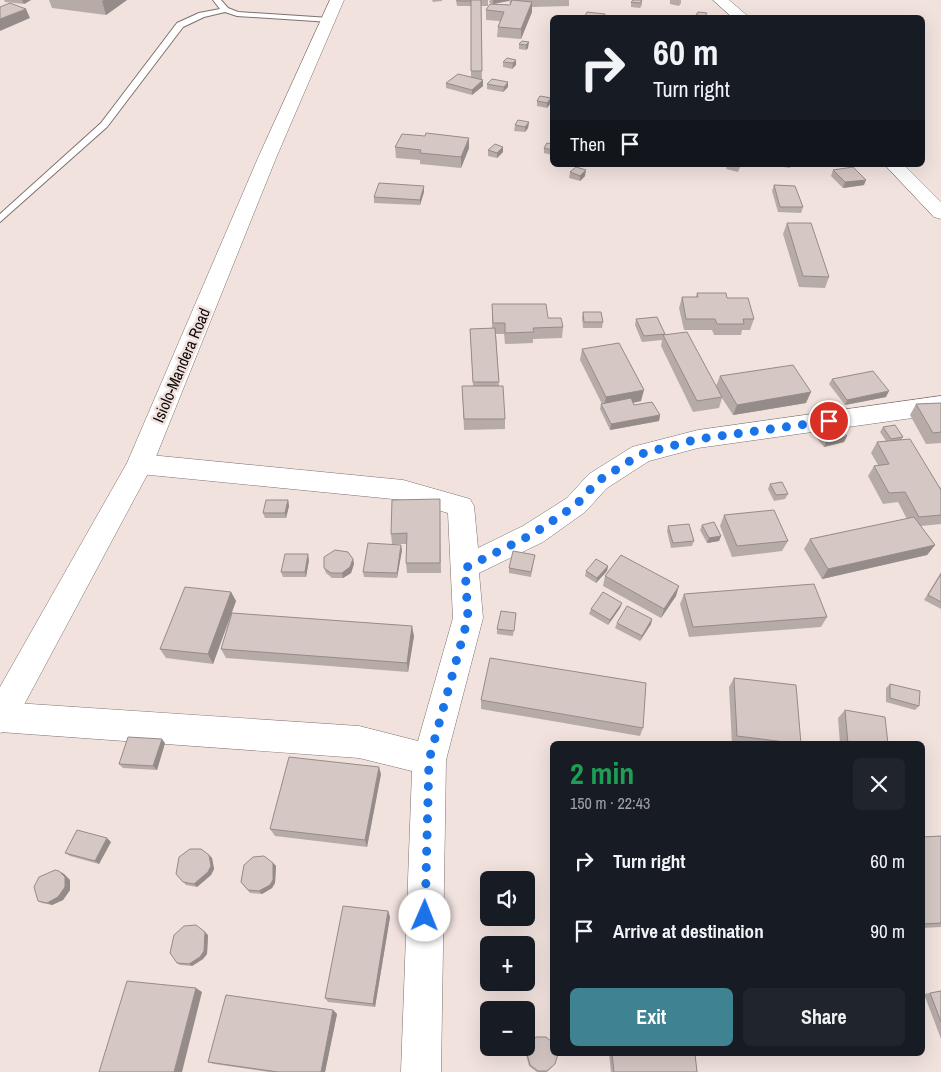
<!DOCTYPE html>
<meta charset="utf-8">
<style>
:root{--surface:#171b24;--page:#20242c;--text:#f1f3f6;--muted:#9ea1a6;--accent:#3f8392}
body{margin:0;font-family:"Archivo Narrow",sans-serif;background:var(--page);color:var(--text);height:100vh;display:flex;flex-direction:column;font-size:19px;white-space:nowrap}
*{box-sizing:border-box;margin:0}
p{font-size:16px;color:var(--muted)}
.icon{flex:none;width:28px;height:28px;fill:none;stroke:currentColor;stroke-width:2;stroke-linecap:round;stroke-linejoin:round}
.map{position:relative;flex:1;overflow:hidden}
.drawer{position:absolute;left:550px;top:741px;width:375px;height:315px;display:flex;flex-direction:column;background:var(--surface);border-radius:8px;box-shadow:0 5px 20px #0002}
.drawer>*{flex:none}
.guide{position:absolute;left:550px;top:15px;width:375px;height:152px;border-radius:8px;box-shadow:0 5px 20px #0002;background:#171b24;color:var(--text);overflow:hidden}
.controls{position:absolute;left:480px;top:871px;display:grid;gap:10px}
.controls a{display:grid;place-items:center;width:55px;height:55px;border-radius:8px;background:var(--surface);box-shadow:0 5px 20px #0002;font-size:25px}
.pin{position:absolute;display:grid;place-items:center;width:42px;height:42px;color:#fff;margin:-21px;border:2px solid #fff;border-radius:50%;box-shadow:0 1px 5px #0007}
.me{position:absolute;width:55px;margin:-28px;rotate:1deg;stroke-linejoin:round;filter:drop-shadow(0 0 4px #0008)}
.turn{display:flex;align-items:center;gap:18px;height:105px;padding:0 20px;font-size:22px}
.turn .icon{width:65px;height:65px;stroke-width:2.5}
.turn b{display:block;font-size:35px;line-height:42px}
.then{display:flex;align-items:center;height:48px;padding:0 20px;background:#0003;gap:10px;font-size:19px}
.round{display:grid;place-items:center;flex:none;width:52px;height:52px;border-radius:8px;background:var(--page)}
.overview{display:flex;align-items:center;justify-content:space-between;height:85px;padding:0 20px}
h1{font-size:30px;font-weight:700;line-height:38px;color:#1e9e55}
.primary-button{display:flex;gap:10px;margin-top:auto;padding:10px 20px}
.primary-button a{flex:1;height:58px;border-radius:8px;background:var(--accent);color:#fff;font-size:20px;font-weight:700;line-height:58px;text-align:center}
.primary-button a+a{background:var(--page);color:var(--text)}
ul{padding:0;list-style:none}
li{display:flex;align-items:center;gap:15px;height:70px;padding:0 20px}
li div{flex:1}
li b{display:block;font-size:19px}
li em{font-style:normal}
.map>svg:first-child{display:block}
.lines{fill:none;stroke-linecap:round;stroke-linejoin:round}
.service-casing{stroke:#7e716e;stroke-width:2}
.minor-casing{stroke:#7e716e;stroke-width:1}
.trunk-casing{stroke:#7e716e;stroke-width:1}
.service{fill:#fff;fill-rule:evenodd}
.minor{fill:#fff;fill-rule:evenodd}
.trunk{fill:#fff;fill-rule:evenodd}
.wall{fill:#b7aba8;fill-rule:evenodd}
.shaded-wall{fill:#958b88}
.building{fill:#d5c7c3;stroke:#958b88}
.route{stroke:#1a73e8;stroke-width:9;stroke-dasharray:0 16.2}
.labels{text-anchor:middle;dominant-baseline:central;stroke-width:5;stroke-linejoin:round;paint-order:stroke}
.street-label{font-size:16px;fill:#0f0a09;stroke:#f1e2de}
</style>
<div class="map">
<svg width="941" height="1072" viewBox="0 0 941 1072">
<rect width="100%" height="100%" fill="#f1e2de"/>
<g class="lines">
<!-- service casing -->
<g class="service-casing">
<path id="service" d="M213,0H221L228,8L238,12L330,18L334,20L330,22L237,16L225,12L204,17L183,27L107,127L0,222V214L101,123L177,23L199,13L220,9Z"/>
</g>
<!-- minor casing -->
<g class="minor-casing">
<path id="minor" d="M713,0H729L750,18H733Z
M885,165H904L941,202V219L934,217Z
M941,396V414L698,448L649,461L607,488L585,512L543,542L479,573L483,618L446,760L441,1072H401L412,771L359,758L0,732V702L359,726L418,741L453,618L448,513L403,500L140,474L131,471L127,464L131,457L140,454L403,480L470,499L474,506L478,548L523,526L567,498L589,474L632,447L698,430Z"/>
</g>
<!-- trunk casing -->
<g class="trunk-casing">
<path id="trunk" d="M330,0H344L276,158L153,464L11,729L0,733V687L127,463L258,158Z"/>
</g>
<!-- service -->
<use href="#service" class="service"/>
<!-- minor -->
<use href="#minor" class="minor"/>
<!-- trunk -->
<use href="#trunk" class="trunk"/>
</g>
<!-- wall -->
<path class="wall" d="M4,0H31L24,4L5,2Z
M49,0H127L106,15L52,8Z
M432,0H442V1L433,2Z
M456,0H488V6H481L482,80H483V86L472,95L446,88V83L471,77V6H457Z
M490,0H569V6L532,7V6V12L521,39L497,37L498,27L500,21L486,20V10L492,4L489,2ZM509,0L510,4V5L494,4Z
M642,0V5L640,8L631,7V2Z
M670,0H681V3L679,6L670,4Z
M698,12L706,18H695Z
M522,41L528,48L526,50L519,49V44Z
M516,60V65L512,69L503,67V62Z
M487,84L508,87L503,92L487,89Z
M540,96L550,104L547,108L537,106V101Z
M529,122L528,128L525,132L514,131L515,125Z
M552,144V155L544,153V148Z
M395,147L469,148L461,168L420,164V160L396,158Z
M488,150L503,152L497,158L488,156Z
M727,165H741L738,172L726,169Z
M778,165H791L790,168L778,166Z
M833,170L864,185L843,188L831,176Z
M570,172L585,176L580,181L569,178Z
M774,185L803,207L801,213L778,212L772,191Z
M424,192L420,205L374,203V197Z
M787,223L829,277L825,288L799,287L783,234Z
M697,293L727,298L754,319L750,330H742L741,335H714L712,330H684L679,308L682,297H696Z
M492,304L548,318L563,327L562,338L533,339V343L505,344L504,334H496L499,386L505,419V429L464,430L462,386H473L470,329L492,328Z
M583,312L603,322L602,328H583L582,318Z
M636,319L665,334V335L716,386L720,376L806,403L733,415L722,398L719,408L693,412L661,346L662,340L642,342L635,325Z
M582,349L641,401L633,403L634,405L660,415L659,421L610,430L600,409L601,404H602L580,360Z
M832,379L886,397L845,405L829,384Z
M941,403V443L926,444L910,415L916,404Z
M883,427L903,437L901,440L940,488L941,487V524L921,526L935,545L927,555L822,579L804,549L810,539L907,519L898,502L883,504L868,476L874,466L878,465L871,453L877,442L886,441L880,432Z
M817,430L847,436L844,442L824,447L814,435Z
M770,484L788,494L785,499L774,501L768,489Z
M288,500L289,506L286,518H265L263,513Z
M440,509L441,573H407L406,563L407,544H392L391,534Z
M724,515L788,541L782,551L732,557L720,526Z
M702,525L721,536L719,541L707,543L700,530Z
M668,526L694,541L692,546L671,548L667,531Z
M402,550L397,578L364,577L363,572Z
M535,555L531,577L509,573V568Z
M353,559L354,564L351,573L343,578H332L326,573L324,568Z
M309,560L306,577H283L281,572Z
M608,566L607,571L596,583L585,576L586,571Z
M941,572V609L924,600Z
M605,576L676,596L661,618L603,586Z
M231,592L236,601L213,664L166,658L160,649Z
M684,594L827,617L821,627L689,637L680,604Z
M622,603L620,608L608,625L589,614L591,609Z
M516,613L513,636L497,634V629Z
M652,619L651,624L640,641L615,628L617,623Z
M414,636L408,672L226,658L221,649Z
M734,678L799,744H732L729,687Z
M890,684L919,706L915,710L886,702V688Z
M481,700L643,728L640,736L481,709Z
M845,710L888,744H840L838,718Z
M165,743L157,770L123,768L119,764Z
M381,774L367,847L275,836L270,829Z
M941,836V927L922,928V837Z
M111,842L99,864L70,856L65,853Z
M209,855L212,858L214,869L211,875L197,887L186,885L176,874Z
M273,863L276,866L275,883L272,888L262,894L250,893L241,882Z
M59,871L64,874L70,880V890L63,900L52,905L42,903L38,901Z
M388,911L390,917L375,1007L328,1002L325,998Z
M208,935L207,954L203,959L192,966L180,965L177,963Z
M941,991V1039L924,994L930,993Z
M333,1010L337,1014L325,1072H269L214,1064L208,1062Z
M529,1044L555,1064L547,1072H537L529,1066L526,1055Z
M609,1054H695L697,1072H611Z"/>
<!-- shaded-wall -->
<path class="shaded-wall" d="M22,0H31L24,4Z
M104,0H127L106,15L102,1Z
M493,0H509V1L493,4Z
M532,2V12L521,39V29Z
M26,9L30,18L0,31V19Z
M529,42L528,48L526,50V45Z
M516,60V65L512,69L513,63Z
M483,80V86L472,95V90Z
M508,82V87L503,92L504,87Z
M551,98L550,104L547,108V103Z
M529,122L528,128L525,132V127Z
M469,138V148L461,168V157Z
M503,147V152L497,158V153Z
M586,170L585,176L580,181V176Z
M866,180L864,185L843,188L845,182Z
M424,186V192L420,205V200Z
M644,390L641,401L604,408L606,397Z
M889,391L886,397L845,405L847,400Z
M811,392L806,403L733,415L737,405Z
M660,415L659,421L610,430L611,424Z
M847,436L844,442L824,447L826,442Z
M288,500L289,506L286,518L285,513Z
M721,536L719,541L707,543L709,538Z
M401,545L402,550L397,578V573Z
M935,545L927,555L822,579L828,569Z
M308,554L309,560L306,577L305,572Z
M353,559L354,564L351,573L343,578L342,573Z
M608,566L607,571L596,583L597,578Z
M679,586L676,596L661,618L664,609Z
M231,592L236,601L213,664L208,654Z
M622,603L620,608L608,625L610,620Z
M652,619L651,624L640,641L642,636Z
M412,626L414,636L408,672L407,663Z
M162,739L165,743L157,770L153,766Z
M379,767L381,774L367,847L365,840Z
M107,838L111,842L99,864L95,861Z
M209,855L212,858L214,869L211,875L197,887L194,884Z
M273,863L276,866L275,883L272,888L262,894L259,891Z
M59,871L64,874L70,880V890L63,900L52,905L47,903Z
M388,911L390,917L375,1007L373,1004Z
M205,932L208,935L207,954L203,959L192,966L189,964Z
M196,988L202,992L182,1072H174Z
M333,1010L337,1014L325,1072H321Z"/>
<!-- building -->
<path class="building" d="M457,0H471V1H457Z
M471,0H481L482,71H471Z
M512,0L532,2L521,29L498,27L504,12L486,10L490,4L510,5Z
M633,0H642L640,3L631,2Z
M10,3L26,9L0,19V7Z
M587,12L605,14L604,18L585,16Z
M698,12L707,13L705,16L696,15Z
M522,41L529,42L526,45L519,44Z
M507,58L516,60L513,63L503,62Z
M458,74L483,80L472,90L446,83Z
M492,79L508,82L504,87L487,84Z
M540,96L551,98L547,103L537,101Z
M518,120L529,122L525,127L515,125Z
M426,133L469,138L461,157L420,153L421,150L395,147L402,134L425,136Z
M547,143L552,144V150L544,148Z
M495,144L503,147L497,153L488,150Z
M576,167L586,170L580,176L570,172Z
M853,167L866,180L845,182L833,170Z
M379,183L424,186L420,200L374,197Z
M774,185L795,186L803,207H780Z
M787,223H811L829,277L803,276Z
M697,293H726L727,298H748L754,319H743L744,324H717L715,319H686L682,297H698Z
M492,304H546L548,318H561L563,327L533,328L534,332L505,333V323H493Z
M583,312H601L603,322H584Z
M657,317L665,334L644,336L636,319Z
M495,328L499,382H473L470,329Z
M687,332L722,397L697,401L663,335Z
M619,343L644,390L606,397L582,349Z
M793,365L811,392L737,405L720,376Z
M873,371L889,391L847,400L832,379Z
M462,386H503L505,419H464Z
M631,398L634,405L652,402L660,415L611,424L601,404Z
M941,403V432L933,433L916,404Z
M838,424L847,436L826,442L817,430Z
M895,425L903,437L891,439L883,427Z
M910,439L941,490V515L919,517L905,492L889,493L874,466L889,464L877,442Z
M782,482L788,494L776,495L770,484Z
M440,499V563H406L407,533L391,534L392,500Z
M266,500H288L285,513H263Z
M774,510L788,541L737,546L724,515Z
M914,517L935,545L828,569L810,539Z
M714,522L721,536L709,538L702,525Z
M689,524L694,541L673,543L668,526Z
M368,543L401,545L397,573L363,572Z
M335,550L348,552L353,559L350,567L342,573H331L324,568V557Z
M513,551L535,555L531,572L509,568Z
M285,554H308L305,572H281Z
M621,555L679,586L664,609L605,576Z
M596,559L608,566L597,578L586,571Z
M941,574V602L928,595Z
M814,584L827,617L693,627L684,594Z
M185,587L231,592L208,654L160,649Z
M603,592L622,603L610,620L591,609Z
M627,606L652,619L642,636L617,623Z
M501,611L516,613L514,631L497,629Z
M232,613L412,626L407,663L221,649Z
M490,658L646,683L643,728L481,700Z
M734,678L796,685L801,744L737,736Z
M890,684L920,691L919,706L890,698Z
M845,710L885,717L888,744H848Z
M128,737L162,739L153,766L119,764Z
M289,757L379,767L365,840L270,829Z
M77,830L107,838L95,861L65,853Z
M941,836V923L923,924L922,921V837Z
M190,849H201L209,855L211,866L208,872L194,884L183,882L176,874L179,857Z
M264,856L273,863V880L270,885L259,891L248,890L241,882L244,865L253,857Z
M55,870L59,871L65,877V887L58,897L47,903L38,901L34,887L39,877Z
M343,906L388,911L373,1004L325,998Z
M196,925L205,932L204,951L200,957L189,964L177,963L170,953L174,935L184,926Z
M127,981L196,988L174,1072H99Z
M941,991V1022L930,993Z
M226,995L333,1010L321,1072H278L208,1062Z
M536,1037H546L552,1042V1054H558L555,1064L547,1071H538L530,1065L527,1054L529,1044Z
M612,1054H695L697,1072H614Z"/>
<g class="lines">
<!-- route -->
<path class="route" d="M425,916L429,760L468,618L465,568L533,534L576,505L598,481L641,454L698,439L829,421"/>
</g>
<g class="labels">
<!-- street labels -->
<g class="street-label">
<text transform="translate(181 365) rotate(-67)">Isiolo-Mandera Road</text>
</g>
</g>
</svg>
<div class="controls">
<a><svg class="icon" aria-label="sound" viewBox="0 0 24 24"><path d="M4 9h4l5-4v14l-5-4H4zM17 9q2 3 0 6"/></svg></a>
<a>+</a>
<a>−</a>
</div>
<div class="pin" style="left:829px;top:421px;background:#d93025"><svg class="icon" aria-label="arrive" viewBox="0 0 24 24"><path d="M6 21V4h12l-3 4 3 4H6"/></svg></div>
<svg class="me" style="left:425px;top:916px" viewBox="-20 -20 40 40"><circle r="19" fill="#fff"/><path d="M0-13L10 11 0 6-10 11z" fill="#1a73e8"/></svg>
<div class="guide">
<div class="turn"><svg class="icon" aria-label="right" viewBox="0 0 24 24"><path d="M7 20v-9h11M14 6l5 5-5 5"/></svg><div><b>60 m</b>Turn right</div></div>
<div class="then">Then<svg class="icon" aria-label="arrive" viewBox="0 0 24 24"><path d="M6 21V4h12l-3 4 3 4H6"/></svg></div>
</div>
<section class="drawer">
<div class="overview"><div><h1>2 min</h1><p>150 m · 22:43</p></div><a class="round"><svg class="icon" aria-label="close" viewBox="0 0 24 24"><path d="M6 6l12 12M18 6L6 18"/></svg></a></div>
<ul>
<li><svg class="icon" aria-label="right" viewBox="0 0 24 24"><path d="M7 20v-9h11M14 6l5 5-5 5"/></svg><div><b>Turn right</b></div><em>60 m</em></li>
<li><svg class="icon" aria-label="arrive" viewBox="0 0 24 24"><path d="M6 21V4h12l-3 4 3 4H6"/></svg><div><b>Arrive at destination</b></div><em>90 m</em></li>
</ul>
<div class="primary-button"><a>Exit</a><a>Share</a></div>
</section>
</div>
